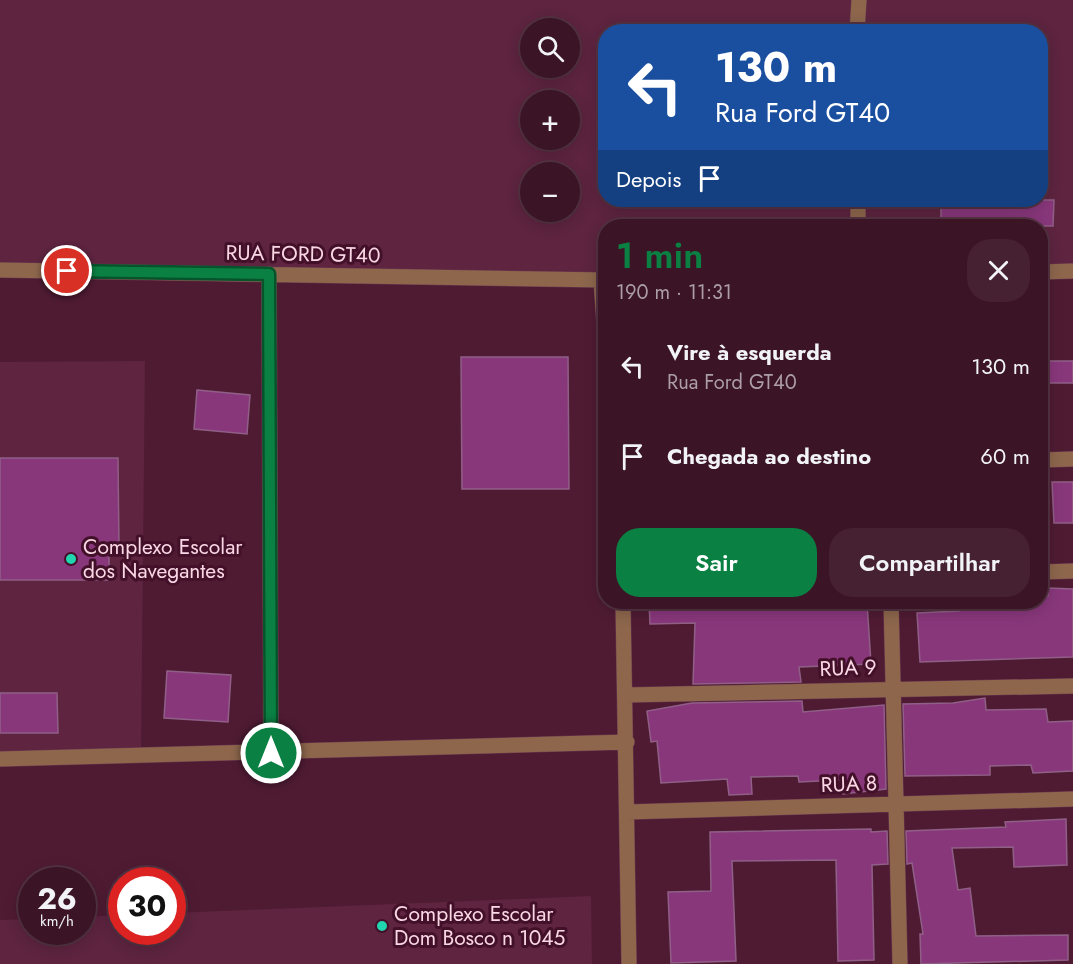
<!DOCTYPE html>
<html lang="pt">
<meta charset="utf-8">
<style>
:root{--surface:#3b1426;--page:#462132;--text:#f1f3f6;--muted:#ac9ea7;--line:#543343;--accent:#0b8043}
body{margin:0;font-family:Jost,sans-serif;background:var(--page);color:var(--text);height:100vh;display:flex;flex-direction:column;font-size:22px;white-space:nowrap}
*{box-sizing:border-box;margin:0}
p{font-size:20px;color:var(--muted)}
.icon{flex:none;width:33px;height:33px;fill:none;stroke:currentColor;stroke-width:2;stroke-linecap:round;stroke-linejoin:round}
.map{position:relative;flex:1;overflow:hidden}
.drawer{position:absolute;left:598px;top:219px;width:450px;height:390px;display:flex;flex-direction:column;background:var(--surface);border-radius:24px;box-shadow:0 3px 15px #0003,0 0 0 2px var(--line)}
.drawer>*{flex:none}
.banner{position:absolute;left:598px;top:24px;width:450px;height:183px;border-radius:24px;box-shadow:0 3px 15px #0003,0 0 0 2px var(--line);background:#1a4fa0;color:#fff;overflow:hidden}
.fabs{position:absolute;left:520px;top:18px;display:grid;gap:12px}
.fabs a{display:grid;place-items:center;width:60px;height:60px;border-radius:50%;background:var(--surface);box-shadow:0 3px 15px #0003,0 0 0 2px var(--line);font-size:30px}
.speed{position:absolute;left:18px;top:867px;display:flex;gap:12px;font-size:30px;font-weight:700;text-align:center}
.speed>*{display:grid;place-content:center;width:78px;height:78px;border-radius:50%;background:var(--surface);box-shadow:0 3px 15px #0003,0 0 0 2px var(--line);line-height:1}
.speed small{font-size:15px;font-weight:400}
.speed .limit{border:9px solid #d22;background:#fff;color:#111}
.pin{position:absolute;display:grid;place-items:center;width:51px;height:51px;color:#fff;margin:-26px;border:3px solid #fff;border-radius:50%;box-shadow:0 2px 6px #0007}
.me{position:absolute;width:66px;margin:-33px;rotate:0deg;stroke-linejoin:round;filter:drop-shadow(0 0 4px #0008)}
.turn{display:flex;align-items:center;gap:21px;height:126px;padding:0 18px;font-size:27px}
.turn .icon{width:78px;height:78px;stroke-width:2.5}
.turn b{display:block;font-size:42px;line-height:51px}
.then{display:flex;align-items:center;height:57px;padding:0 18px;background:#0003;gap:12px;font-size:22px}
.round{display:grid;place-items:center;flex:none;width:63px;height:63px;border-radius:24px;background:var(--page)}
.headline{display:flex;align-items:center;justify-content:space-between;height:102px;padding:0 18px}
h1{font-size:36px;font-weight:600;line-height:45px;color:var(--accent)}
.cta{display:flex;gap:12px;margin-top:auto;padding:12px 18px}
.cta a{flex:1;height:69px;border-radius:24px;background:var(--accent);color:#fff;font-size:24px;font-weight:600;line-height:69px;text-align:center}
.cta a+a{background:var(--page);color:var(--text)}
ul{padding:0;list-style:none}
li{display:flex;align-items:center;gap:18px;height:90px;padding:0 18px}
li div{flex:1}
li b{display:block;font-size:22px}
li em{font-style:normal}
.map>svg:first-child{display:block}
.built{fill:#5e2440;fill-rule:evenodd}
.building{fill:#88377b;stroke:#905f87;stroke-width:1.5}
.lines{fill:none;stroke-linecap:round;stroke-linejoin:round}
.minor-casing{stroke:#6a394f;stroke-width:16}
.minor{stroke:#8d664c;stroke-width:15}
.route-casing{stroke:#07532c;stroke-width:15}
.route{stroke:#0b8043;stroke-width:10}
.poi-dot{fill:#20d5b0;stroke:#431029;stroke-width:2}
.labels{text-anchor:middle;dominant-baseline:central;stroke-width:6;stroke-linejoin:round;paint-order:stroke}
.street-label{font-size:21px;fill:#fad7e4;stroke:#431029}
.poi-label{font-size:21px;fill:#fad7e4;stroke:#431029;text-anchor:start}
</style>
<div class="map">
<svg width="1073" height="964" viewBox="0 0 1073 964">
<rect width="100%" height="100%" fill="#4f1b33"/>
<!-- built -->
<path class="built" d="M0,0H1073V271L1041,272V226H606V280L0,270ZM531,28H570V68H531ZM606,32H1041V200H606ZM531,100H570V140H531ZM531,172H570V212H531Z
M145,361L141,756L0,759V362Z
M591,896L592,964H0V920L31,919L32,932H82L83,917L121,915L122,932H172L173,913Z"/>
<!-- building -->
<path class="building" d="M941,200H1054L1053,226H941Z
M461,357H568L569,489H462Z
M1041,361H1073V383H1041Z
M197,390L250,395L247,434L194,429Z
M0,458H118L119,546H109V580H0Z
M1052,482H1073V523H1054Z
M1048,588L1073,589V657L920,662L917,613L959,611V602H1041V596H1048Z
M649,602H867L871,664L799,667L801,682L693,684L695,623L650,624Z
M167,671L231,675L228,722L164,718Z
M0,693H57L58,733H0Z
M985,698L986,710L1046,709L1048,722L1073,721V771L1033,773L1031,765L990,766V775L905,776L903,704L953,703Z
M802,701L803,712L884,705L886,789L843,794L841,780L799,782L798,776L751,777L752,794L729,795L727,779L661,783L657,741L651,742L647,711L692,703Z
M1066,819L1067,865L1014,867L1013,847L952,848L958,890L970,888L976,936L1068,935V960L921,964L920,934H923L912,863L907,864L906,831L1006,827L1005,822Z
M871,829V832L887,831L888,864L872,865L874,960L838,961L836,860L732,861L736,961L671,963L668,892L711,891L710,832Z"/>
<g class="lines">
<!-- minor casing -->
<g class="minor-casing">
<path id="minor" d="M857,32L859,0
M858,200V226
M0,270L606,280
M1041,272L1073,271
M269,274L271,753
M601,280L606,351
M1041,460L1073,459
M1041,572L1073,571
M623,602L629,964
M891,602L900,964
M625,695L1073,686
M0,759L627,742
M627,812L1073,799"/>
</g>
<!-- minor -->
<use href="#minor" class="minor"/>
</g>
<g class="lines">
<!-- route casing -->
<g class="route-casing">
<path id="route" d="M67,271L269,274L271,753"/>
</g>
<!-- route -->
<use href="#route" class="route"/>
</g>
<!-- markers -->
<g class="poi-dot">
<circle cx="71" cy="559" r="6"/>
<circle cx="382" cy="926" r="6"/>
</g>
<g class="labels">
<!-- street labels -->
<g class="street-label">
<text transform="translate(303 254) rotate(1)">RUA FORD GT40</text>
<text transform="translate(848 668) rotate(-2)">RUA 9</text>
<text transform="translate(849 784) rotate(-2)">RUA 8</text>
</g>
<!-- poi labels -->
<g class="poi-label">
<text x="83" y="547">Complexo Escolar<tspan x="83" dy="24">dos Navegantes</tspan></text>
<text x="394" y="914">Complexo Escolar<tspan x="394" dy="24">Dom Bosco n 1045</tspan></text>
</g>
</g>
</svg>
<div class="fabs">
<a><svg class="icon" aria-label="search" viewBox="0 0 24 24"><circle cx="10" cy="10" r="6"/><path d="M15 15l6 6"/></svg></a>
<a>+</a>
<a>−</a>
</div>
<div class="speed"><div>26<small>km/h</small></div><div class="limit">30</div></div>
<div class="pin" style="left:67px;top:271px;background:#d93025"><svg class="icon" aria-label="arrive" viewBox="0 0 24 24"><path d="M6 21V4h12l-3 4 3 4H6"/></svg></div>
<svg class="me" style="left:271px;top:753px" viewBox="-20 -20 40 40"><circle r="17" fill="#0b8043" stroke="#fff" stroke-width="3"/><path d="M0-11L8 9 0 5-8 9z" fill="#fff"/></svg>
<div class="banner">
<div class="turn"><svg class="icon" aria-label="left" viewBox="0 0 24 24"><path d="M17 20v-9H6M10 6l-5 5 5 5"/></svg><div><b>130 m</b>Rua Ford GT40</div></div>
<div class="then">Depois<svg class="icon" aria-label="arrive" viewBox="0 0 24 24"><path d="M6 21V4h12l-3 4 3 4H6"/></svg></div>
</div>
<section class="drawer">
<div class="headline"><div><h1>1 min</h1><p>190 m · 11:31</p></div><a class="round"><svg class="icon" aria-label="close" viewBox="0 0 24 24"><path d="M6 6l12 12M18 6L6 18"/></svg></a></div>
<ul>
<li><svg class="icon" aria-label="left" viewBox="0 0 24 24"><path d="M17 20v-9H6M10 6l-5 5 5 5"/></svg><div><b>Vire à esquerda</b><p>Rua Ford GT40</p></div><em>130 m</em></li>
<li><svg class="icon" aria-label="arrive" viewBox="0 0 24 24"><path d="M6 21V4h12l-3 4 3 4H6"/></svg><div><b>Chegada ao destino</b></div><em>60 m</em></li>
</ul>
<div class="cta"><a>Sair</a><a>Compartilhar</a></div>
</section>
</div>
